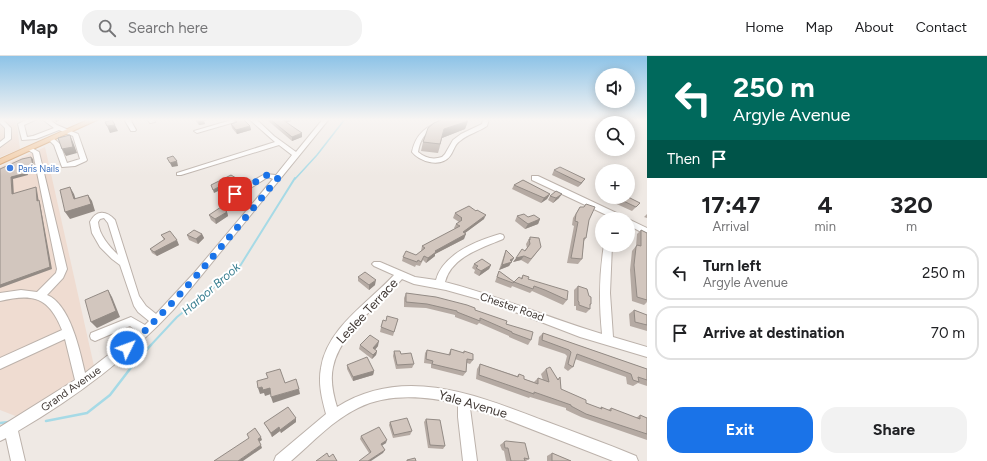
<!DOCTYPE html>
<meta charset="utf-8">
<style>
:root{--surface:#fff;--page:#f2f2f2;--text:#202124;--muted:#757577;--line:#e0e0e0;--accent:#1a73e8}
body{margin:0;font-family:Figtree,sans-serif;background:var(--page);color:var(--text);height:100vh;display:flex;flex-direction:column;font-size:15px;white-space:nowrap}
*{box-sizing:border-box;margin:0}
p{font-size:13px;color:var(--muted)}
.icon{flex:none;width:22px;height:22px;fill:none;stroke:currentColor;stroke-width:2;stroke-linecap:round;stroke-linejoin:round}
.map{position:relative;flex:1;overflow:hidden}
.side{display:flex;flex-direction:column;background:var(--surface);width:340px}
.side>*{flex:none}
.guide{background:#00695c;color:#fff;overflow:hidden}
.tools{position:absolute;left:595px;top:12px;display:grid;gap:8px}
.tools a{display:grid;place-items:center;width:40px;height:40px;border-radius:50%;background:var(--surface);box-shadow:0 2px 10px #0003;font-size:20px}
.pin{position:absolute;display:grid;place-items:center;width:34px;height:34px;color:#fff;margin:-17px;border-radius:8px;box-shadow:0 2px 6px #0006}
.me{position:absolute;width:44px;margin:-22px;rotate:48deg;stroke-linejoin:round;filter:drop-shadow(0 0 3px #0008)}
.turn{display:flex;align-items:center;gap:14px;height:84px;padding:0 20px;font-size:18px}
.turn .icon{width:52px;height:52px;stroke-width:2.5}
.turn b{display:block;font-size:28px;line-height:34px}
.then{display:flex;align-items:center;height:38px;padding:0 20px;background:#0003;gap:8px;font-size:15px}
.eta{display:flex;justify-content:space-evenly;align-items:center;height:68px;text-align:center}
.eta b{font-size:24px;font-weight:700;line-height:28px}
.action{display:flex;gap:8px;margin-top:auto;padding:8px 20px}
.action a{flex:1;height:46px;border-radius:16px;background:var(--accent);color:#fff;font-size:16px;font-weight:700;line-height:46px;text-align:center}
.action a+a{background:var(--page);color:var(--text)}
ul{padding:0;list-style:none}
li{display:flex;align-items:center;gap:12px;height:54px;margin:0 8px 6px;padding:0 12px;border:2px solid var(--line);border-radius:16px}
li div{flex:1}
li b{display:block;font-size:15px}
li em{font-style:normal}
header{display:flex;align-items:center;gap:24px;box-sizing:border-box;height:56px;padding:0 20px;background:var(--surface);border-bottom:1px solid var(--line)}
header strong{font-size:19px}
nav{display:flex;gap:22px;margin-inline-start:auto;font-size:14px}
.search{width:280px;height:36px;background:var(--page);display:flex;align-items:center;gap:10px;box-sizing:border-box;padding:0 14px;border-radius:16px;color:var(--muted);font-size:15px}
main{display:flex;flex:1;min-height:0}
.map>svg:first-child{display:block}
.commercial{fill:#efdcd1}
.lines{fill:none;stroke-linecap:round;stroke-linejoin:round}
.stream-far2{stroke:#a6dae6;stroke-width:1.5}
.stream-far1{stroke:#a6dae6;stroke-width:2}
.stream{stroke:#a6dae6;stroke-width:2.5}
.minor-casing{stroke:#bcb2ab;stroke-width:2}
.major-casing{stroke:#d39f6e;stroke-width:2}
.minor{fill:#fff;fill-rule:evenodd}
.major{fill:#f1c69b;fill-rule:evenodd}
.wall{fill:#b5aaa3}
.shaded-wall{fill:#938b85}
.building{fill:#d2c6be;stroke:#938b85}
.route{stroke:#1a73e8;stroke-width:7;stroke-dasharray:0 12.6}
.shop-dot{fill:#3f7fe0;stroke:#fff;stroke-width:1.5}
.labels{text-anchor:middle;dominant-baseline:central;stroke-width:4;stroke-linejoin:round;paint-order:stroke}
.far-shop-label{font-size:9px;fill:#366cbe;stroke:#fff;text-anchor:start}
.street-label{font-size:11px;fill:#413935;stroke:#fff}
.water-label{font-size:12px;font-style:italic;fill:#387e90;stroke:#fff}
.near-street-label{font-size:13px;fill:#413935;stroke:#fff}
</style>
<header>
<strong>Map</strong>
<div class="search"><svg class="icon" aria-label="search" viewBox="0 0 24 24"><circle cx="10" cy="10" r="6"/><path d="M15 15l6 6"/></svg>Search here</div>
<nav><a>Home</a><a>Map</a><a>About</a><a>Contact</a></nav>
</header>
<main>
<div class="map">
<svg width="647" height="405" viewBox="0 0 647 405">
<rect width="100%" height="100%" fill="#efe9e4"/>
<!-- commercial -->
<path class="commercial" d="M0,63H16L20,93L0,101Z
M45,91L94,310L18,361L0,354V111Z"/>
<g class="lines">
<!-- stream-far2 -->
<path class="stream-far2" d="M295,123L317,99L345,63"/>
<!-- stream-far1 -->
<path class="stream-far1" d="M150,290L177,261L240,210L295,122"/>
<!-- stream -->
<path class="stream" d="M46,365L87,357L110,339L133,309L151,289
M0,367L9,366"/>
<!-- minor casing -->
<g class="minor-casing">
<path id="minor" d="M0,63H2L11,72V83L0,91V86L5,82V72L0,67Z
M28,63H37L24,69L27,81L33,80L54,72L42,63H49L57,69L78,78L87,104L86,105L75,110L62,111L54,89L49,84V82H53L60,88L67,107L80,103L73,80L59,74L36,83L22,84L18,68Z
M124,63H130L136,74L135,75H131Z
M147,63H153L155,66L150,67Z
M235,63H245L197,77L194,75Z
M249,63H256L274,80L296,96L323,63H329L174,253C128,302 76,341 18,375L25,405H11L6,382L0,385V371L75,324L65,283L0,313V302L62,274C49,241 33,237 0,245V237L21,234L37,236L56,217L57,213L33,97L28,94V92H32L39,96L67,213L63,222L47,239C70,248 80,295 85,317L138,276L130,270L95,285L91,283L90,280L91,277L131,261L145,269L149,265L138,256L134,250L120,209L112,203L100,191L92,177L90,166C96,154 106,154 115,164L139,240L146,250L156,258L195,216L273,123L268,121L225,148H219V144L265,118L276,119L292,99L279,89L181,119H177V117L275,86ZM104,162L108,167L118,199C109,190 99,179 98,166L100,163Z
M445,63H454C436,75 423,70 418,96C425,102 433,104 442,101L445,98L453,84L461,78L482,68L483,63H489L487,70C478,76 468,78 460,85C454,89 454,95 450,100C441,112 420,106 412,96C416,77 427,70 445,63Z
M532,120H538L625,161L626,163H615L532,124Z
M628,163L647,172V179L628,169Z
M500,178L503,179L504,181L503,183C482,192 451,201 445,226C499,240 549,262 602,278C599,248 599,219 604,189H612L610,237L613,281L647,291V301L580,281L489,246L446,234L414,228L402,223C379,249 340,277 333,311C330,324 333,338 337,351C404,309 476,339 542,364C574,376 605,387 636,400L638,405H613L500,361L470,352L477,405H463L458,361V348C427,340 388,337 358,352C333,364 313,386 291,405H274L276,400L326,358C322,343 318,328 321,312C327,272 368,247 394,219L374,210L372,208L374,206H380L415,221L436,224C443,198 476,185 500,178Z"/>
</g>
<!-- major casing -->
<g class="major-casing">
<path id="major" d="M90,63H99L0,108V103Z"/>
</g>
<!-- minor -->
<use href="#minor" class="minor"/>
<!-- major -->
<use href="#major" class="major"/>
</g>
<!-- wall -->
<path class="wall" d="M194,63H212L204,65L205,68L199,69Z
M234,63L250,70L251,74L237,78L232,72L231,68L235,67Z
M266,63H291V65L286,66L302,77V81L292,85Z
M468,65L465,73L442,82L438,97L421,95L423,86Z
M554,114L582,127L578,131L552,119Z
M514,129L550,138L547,143L541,147L512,133Z
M550,140L559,142L553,147L548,144Z
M613,141H628L636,151L632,155L610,145Z
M586,148L589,164L586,182L584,185L582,203L578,208L567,207L574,170L572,169L573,162L580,151H584Z
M227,156L228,160L216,168L211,164L209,159Z
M455,157L484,163L465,177L464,183L435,198V200L426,207L423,204L420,210L416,209L415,211L402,205L403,201L416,199L422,195H421L422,190L455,173L454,172L456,168L459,166L453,162Z
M647,158V162L644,161Z
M517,160L528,161L540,163L538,168L525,173L515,165Z
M641,174L647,177V246L644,249L632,245L630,214L632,195L636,190L637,178Z
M202,178L204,182L198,188L189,184L187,179Z
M161,179L179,189L157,200L152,197L150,193L164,184Z
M530,181L541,191L538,195L528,208L521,204L513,206L527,192L526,188Z
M506,194L514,202L509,210L499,214L504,199Z
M474,208L491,209L489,213L479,220L474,217L475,214L472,212Z
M499,215L514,226L511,232L495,226L497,220Z
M523,219L528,223L567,244L563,249L541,239L532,235L530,237L512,230L514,226L521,222Z
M358,221L375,229L369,234L358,225Z
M578,230L591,248L590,250V253L586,257L576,254V250H574V234Z
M406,237L475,254L506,268L531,284L528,289L509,281V280L479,267L477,269L455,261V259L426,252L404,251V242Z
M634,254L647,259V275L630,270L629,258Z
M398,263L393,280L380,276L381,271L386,265Z
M543,277L647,313V330L638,327L633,330L627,328L626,321L575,303L573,311L568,315L564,312L567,300L565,298L538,289L539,281Z
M360,289L378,290L375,294L377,295L376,299L372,303L359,293Z
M451,293L463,297L464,295L473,304L470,308L467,307L466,316L463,320L431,312V308L424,307L425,297L427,294L448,299Z
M394,295L401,298L414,308L412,312L396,313L393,300Z
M480,308L517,320L519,318L524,323L534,326L538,322L543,324L541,318L546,313L558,323L560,321L561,333L586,347L600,353L601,351L608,354L611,352L636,362L640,359L647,362V384L581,361L566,354V352L530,341L529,342L476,323L477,313Z
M347,309L374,315L373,319L353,325L347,313Z
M426,363L445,390L443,393L428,392L424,366Z
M296,366L281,377L280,375L272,381L266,370L264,367Z
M390,366L412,375L410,379L393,382L389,369Z
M361,380L386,387L382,389L383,397H369L360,383Z
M504,386L529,403L526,405H506L504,395L502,394L500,389Z
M552,397L571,405H547V400Z"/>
<!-- shaded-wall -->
<path class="shaded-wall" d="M54,63H62L56,66Z
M203,63H212L204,65L205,68L199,69L198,65Z
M284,63H291V65L283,68V64Z
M468,65L465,73L442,82L438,97L444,73Z
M115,69L118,75L110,77L107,70Z
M250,70L251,74L237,78L236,74Z
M302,77V81L292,85V81Z
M70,79L73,86L77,97L66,100L62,93Z
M31,101L33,103L34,111L27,113L28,119L13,123L14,140L12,138L11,121L26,111Z
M177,105L178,110L172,111L170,107Z
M236,122L237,126L214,137L213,134Z
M585,123L582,127L578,131L581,127Z
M36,131L37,134L39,147L37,145Z
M70,131L74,138L78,150L74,143Z
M550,138L547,143L541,147L544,142Z
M562,138L559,142L553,147L556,142Z
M88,139L92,145L95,155L70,163L65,156Z
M39,144L40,147L52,213L0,232V229Z
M227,156L228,160L216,168L215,163Z
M486,159L484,163L461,180L463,176Z
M540,163L538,168L525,173L528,168Z
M202,178L204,182L198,188L196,183Z
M466,178L464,183L435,198V200L426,207L428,202L435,195Z
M177,184L179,189L157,200L154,196Z
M524,200L521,204L513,206L516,202Z
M514,202L509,210L499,214L502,209L510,204Z
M491,209L489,213L479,220L481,215Z
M376,224L375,229L369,234V229Z
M108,234L112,241L120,261L97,272L91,266Z
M379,285L378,290L373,296V292Z
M377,295L376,299L372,303L373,299Z
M374,315L373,319L353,325V321Z
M262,331L270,332L271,338L265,340L264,337L260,338L258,332Z
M299,333L300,338L273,347L271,341Z
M296,362V366L281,377L280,374Z
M279,371L280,375L272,381L271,377Z
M261,381L262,384L259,386L258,383Z
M387,384L386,387L380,391L381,388Z
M261,389L262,392L243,405H238Z
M385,394L383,397L371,405H368Z"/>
<!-- building -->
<path class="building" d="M196,63H203L204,64L198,65Z
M234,63H243L250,70L236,74L231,68L237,66Z
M270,63H284L283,64L302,77L292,81Z
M443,63H465L468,65L444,73L440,88L423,86L428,72L434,67Z
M112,64L115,69L107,70L105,66Z
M70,79L73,91L62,93L58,82Z
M173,100L177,105L170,107L167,102Z
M31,101L33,109L26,111L27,117L11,121L12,138L36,131L37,145L39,144L50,211L0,229V113L22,103Z
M560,111L585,123L581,127L554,114Z
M231,119L236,122L213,134L211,129Z
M523,124L550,138L544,142L514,129Z
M70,131L74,143L88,139L91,148L65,156L60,134Z
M556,135L562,138L556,142L550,140Z
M615,141H628L640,147L636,151Z
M586,148L595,151L589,164L586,182H584L582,203L571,202L578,166L575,165L576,158L580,151H584Z
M469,150L476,155L477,154L486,159L463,176L466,178L435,195L436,196L428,202L424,200L421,206L418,204L417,206L403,201L406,195L416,199L425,192L422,190L460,170L456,168L462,164L461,163L462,162L455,157Z
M221,151L227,156L215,163L209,159Z
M524,158L528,161L534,159L540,163L528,168L517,160Z
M194,174L202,178L196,183L187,179Z
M641,174L647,177V244L637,241L634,209L636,191L637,189L641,190Z
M170,175L177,184L154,196L150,193L165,183L161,179Z
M530,181L539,182L541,191L531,203L524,200L516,202L522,193L525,195L530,188L529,183L530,184Z
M506,194L514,202L510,204L512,206L502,209Z
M482,203L491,209L481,215L476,212L478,210L474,208Z
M499,215L514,226L513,227L497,221Z
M365,216L376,224L369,229L358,221Z
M523,219L529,221L528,223L568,235L567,244L545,234L534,230L533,233L514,226L519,221L522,223Z
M578,230L587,233L589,240L591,241V248H590V253L579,249V246L578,245Z
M108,234L116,255L91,266L85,244Z
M406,237L436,241L467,249L475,252V254L507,265L506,268L533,276L531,284L512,277V276L480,262V265L457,256V255L427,248L406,246Z
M634,254L647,259V269L635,266Z
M387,260L398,263L394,276L381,271L383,264L386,265Z
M543,277L647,313V324L638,321L639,326L633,324L631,318L577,298L573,311L568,308L571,296L569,294L542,284Z
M370,279L379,285L373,292L377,295L373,299L360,289Z
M451,293L464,297V295L473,298V304L467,303L466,316L432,308L433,305L426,303L427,294L450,299Z
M394,295H400L401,298L411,297L414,308L397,309Z
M367,301L374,315L353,321L347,309Z
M480,308L518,321L519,318L524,320V323L538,328V322L549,326L546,313L550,311L558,324L560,321L561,333L586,344V347L602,353L601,351L611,355V352L640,363V359L647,362V378L586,358L571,350V349L534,336V338L479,319Z
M280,313L285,327L296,323L299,333L271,341L270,332L263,334L262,331L258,332L257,325L268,322L266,317Z
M288,351L296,362L280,374L279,371L271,377L264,367Z
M407,362L412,375L394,379L390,366Z
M426,363L440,364L445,390L430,389Z
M379,371L387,384L381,388L385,394L368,405H359L371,396L361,380Z
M255,372L261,381L258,383L261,389L238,405H214L249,382L247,378Z
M506,385L525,387L529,403L524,402L525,405H511L508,392H505L504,386Z
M327,397L329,401L333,398L337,405H316Z
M552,397L571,405H552Z
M415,402L416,405H407V404Z"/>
<!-- sky -->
<linearGradient id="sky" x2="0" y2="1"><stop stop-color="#8dc3e7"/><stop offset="0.53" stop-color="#f8f5f3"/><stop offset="1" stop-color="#f8f5f3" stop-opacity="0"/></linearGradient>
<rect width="647" height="120" fill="url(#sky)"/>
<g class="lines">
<!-- route -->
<path class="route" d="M127,292C183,240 230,180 278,122L267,119L235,138"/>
</g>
<!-- markers -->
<circle class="shop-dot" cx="10" cy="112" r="4"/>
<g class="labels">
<!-- far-shop labels -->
<g class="far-shop-label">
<text x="18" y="112">Paris Nails</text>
</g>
<!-- street labels -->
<g class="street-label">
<text transform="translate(512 251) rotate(19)">Chester Road</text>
<text transform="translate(71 333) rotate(-35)">Grand Avenue</text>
</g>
<!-- water labels -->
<g class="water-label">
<text transform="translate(211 233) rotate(-41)">Harbor Brook</text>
</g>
<!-- near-street labels -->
<g class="near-street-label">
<text transform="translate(367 255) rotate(-47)">Leslee Terrace</text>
<text transform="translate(473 348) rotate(16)">Yale Avenue</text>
</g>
</g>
</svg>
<div class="tools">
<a><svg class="icon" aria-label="sound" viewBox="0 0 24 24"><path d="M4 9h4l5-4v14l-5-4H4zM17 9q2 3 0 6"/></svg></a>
<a><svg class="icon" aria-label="search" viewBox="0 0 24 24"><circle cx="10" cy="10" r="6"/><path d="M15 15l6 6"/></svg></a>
<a>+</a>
<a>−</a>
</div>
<div class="pin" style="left:235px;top:138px;background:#d93025"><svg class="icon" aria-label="arrive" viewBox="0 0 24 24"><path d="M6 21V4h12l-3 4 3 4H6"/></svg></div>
<svg class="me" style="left:127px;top:292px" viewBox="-20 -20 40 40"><circle r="17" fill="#1a73e8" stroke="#fff" stroke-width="3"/><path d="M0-11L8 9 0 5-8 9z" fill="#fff"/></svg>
</div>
<section class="side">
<div class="guide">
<div class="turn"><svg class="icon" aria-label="left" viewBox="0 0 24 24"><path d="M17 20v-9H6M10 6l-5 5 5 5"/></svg><div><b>250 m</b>Argyle Avenue</div></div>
<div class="then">Then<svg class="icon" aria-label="arrive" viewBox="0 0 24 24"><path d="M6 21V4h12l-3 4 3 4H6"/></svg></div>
</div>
<div class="eta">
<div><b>17:47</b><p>Arrival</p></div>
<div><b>4</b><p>min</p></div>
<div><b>320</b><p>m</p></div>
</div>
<ul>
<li><svg class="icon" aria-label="left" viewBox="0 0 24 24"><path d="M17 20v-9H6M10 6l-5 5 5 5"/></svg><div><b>Turn left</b><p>Argyle Avenue</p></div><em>250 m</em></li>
<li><svg class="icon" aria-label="arrive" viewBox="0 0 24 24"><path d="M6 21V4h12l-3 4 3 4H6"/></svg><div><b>Arrive at destination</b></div><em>70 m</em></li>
</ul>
<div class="action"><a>Exit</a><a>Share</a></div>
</section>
</main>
